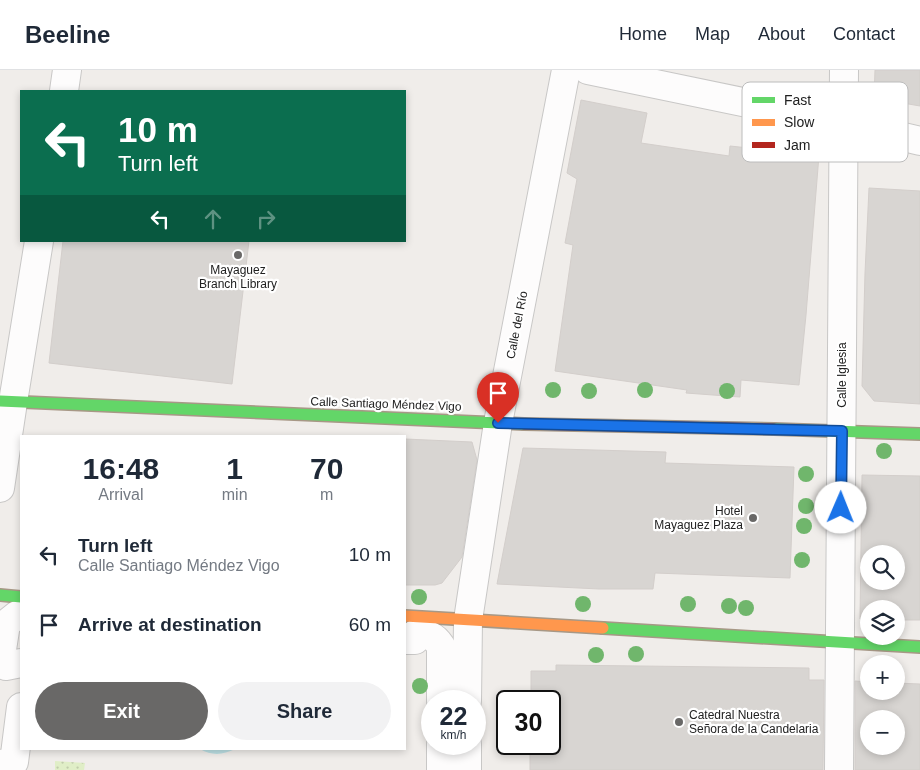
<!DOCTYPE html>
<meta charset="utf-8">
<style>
:root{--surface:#fff;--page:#f2f2f3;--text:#1f2937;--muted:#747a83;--line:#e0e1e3;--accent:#696867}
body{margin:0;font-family:Arial,sans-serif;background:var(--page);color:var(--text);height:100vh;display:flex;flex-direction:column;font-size:19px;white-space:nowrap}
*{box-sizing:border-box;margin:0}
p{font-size:16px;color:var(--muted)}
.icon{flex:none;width:28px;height:28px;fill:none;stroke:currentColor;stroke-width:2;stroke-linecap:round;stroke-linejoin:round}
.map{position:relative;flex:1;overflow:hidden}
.sheet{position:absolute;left:20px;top:365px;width:386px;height:315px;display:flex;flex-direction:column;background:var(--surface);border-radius:0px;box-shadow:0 2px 8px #0003}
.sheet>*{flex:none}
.guide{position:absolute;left:20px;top:20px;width:386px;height:152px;border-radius:0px;box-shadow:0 2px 8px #0003;background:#0b6e4f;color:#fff;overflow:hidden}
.tools{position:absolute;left:860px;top:475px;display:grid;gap:10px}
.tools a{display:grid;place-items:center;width:45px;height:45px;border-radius:50%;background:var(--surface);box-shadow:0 2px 8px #0003;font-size:25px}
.speed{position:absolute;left:421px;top:620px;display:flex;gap:10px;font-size:25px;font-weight:700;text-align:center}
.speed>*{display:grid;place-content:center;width:65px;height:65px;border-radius:50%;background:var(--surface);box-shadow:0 2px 8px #0003;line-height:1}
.speed small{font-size:12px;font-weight:400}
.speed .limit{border:2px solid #111;border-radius:8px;background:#fff;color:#111}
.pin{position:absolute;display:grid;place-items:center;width:42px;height:42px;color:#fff;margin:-51px -21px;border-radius:50% 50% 50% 0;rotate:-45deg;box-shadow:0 0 5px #0007}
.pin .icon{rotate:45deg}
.me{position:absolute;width:55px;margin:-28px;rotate:1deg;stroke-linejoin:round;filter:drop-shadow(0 0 4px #0008)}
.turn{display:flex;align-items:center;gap:18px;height:105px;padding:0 15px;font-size:22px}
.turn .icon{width:65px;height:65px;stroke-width:2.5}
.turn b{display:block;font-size:35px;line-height:42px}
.lanes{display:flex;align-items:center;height:48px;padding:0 15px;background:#0003;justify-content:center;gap:25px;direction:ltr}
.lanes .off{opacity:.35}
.eta{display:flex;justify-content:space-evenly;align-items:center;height:85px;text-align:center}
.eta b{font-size:30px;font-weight:600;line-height:35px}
.action{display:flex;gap:10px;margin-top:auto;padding:10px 15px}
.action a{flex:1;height:58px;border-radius:30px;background:var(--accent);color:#fff;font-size:20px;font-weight:600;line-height:58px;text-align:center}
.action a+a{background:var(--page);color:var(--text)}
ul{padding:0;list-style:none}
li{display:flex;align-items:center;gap:15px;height:70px;padding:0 15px}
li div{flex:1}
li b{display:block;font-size:19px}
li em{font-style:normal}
header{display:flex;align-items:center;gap:30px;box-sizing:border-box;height:70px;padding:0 25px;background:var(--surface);border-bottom:1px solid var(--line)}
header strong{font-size:24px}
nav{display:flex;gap:28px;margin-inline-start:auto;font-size:18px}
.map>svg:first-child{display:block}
.grass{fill:url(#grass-dots)}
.water{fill:#bce0e4}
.building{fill:#d8d5d2;stroke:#d3cecb;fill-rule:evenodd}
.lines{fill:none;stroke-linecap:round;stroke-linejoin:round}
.street-casing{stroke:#c8c7c6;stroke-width:30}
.fast-casing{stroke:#a79886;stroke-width:14}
.slow-casing{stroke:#a79886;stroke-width:14}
.jam-casing{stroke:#a79886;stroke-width:14}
.path{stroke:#eddada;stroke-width:3;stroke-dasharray:2.5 2.5;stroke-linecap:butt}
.street{stroke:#fdfcfc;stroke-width:28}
.fast{stroke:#63d668;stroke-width:11}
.slow{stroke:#ff974d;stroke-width:11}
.jam{stroke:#b3261e;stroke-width:11}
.tree{fill:#70b66c}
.route-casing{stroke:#114b97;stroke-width:12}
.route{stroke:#1a73e8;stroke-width:9}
.poi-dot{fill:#696867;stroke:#fff;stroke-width:2}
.labels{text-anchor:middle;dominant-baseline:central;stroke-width:4.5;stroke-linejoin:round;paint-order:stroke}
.poi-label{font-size:12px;fill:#212121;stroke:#fff}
.street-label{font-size:12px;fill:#212121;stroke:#fff}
.key{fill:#fff;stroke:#bcbcbc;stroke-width:1}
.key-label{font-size:14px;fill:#212121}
</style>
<header>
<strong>Beeline</strong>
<nav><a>Home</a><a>Map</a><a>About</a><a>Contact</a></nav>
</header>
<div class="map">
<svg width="920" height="700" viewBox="0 0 920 700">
<defs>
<pattern id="grass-dots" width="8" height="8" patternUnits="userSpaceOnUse" patternTransform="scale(1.25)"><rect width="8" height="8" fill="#e0eec7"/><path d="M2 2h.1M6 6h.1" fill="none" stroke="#c0ccab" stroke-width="1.8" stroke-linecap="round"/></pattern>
</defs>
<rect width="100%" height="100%" fill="#f0edea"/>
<!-- grass -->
<path class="grass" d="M55,691L85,693L84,700H55Z"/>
<!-- water -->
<path class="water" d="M200,679H235C223,685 212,686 200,679Z"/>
<!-- building -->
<path class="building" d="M875,0H920V36L874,28Z
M581,30L647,43L641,73L729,86L730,76L758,79L765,69L820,73L806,245L799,315L741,310L740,327L686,323L687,320L555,301L573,175L565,173L577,109L567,103Z
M869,118L920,121V334L874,331L862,316L865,203Z
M63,171H249L232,314L49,293Z
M405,369L472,372L477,390L462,487L442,513L435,515H405Z
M523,378L666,382L665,393L794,397L790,508L655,503L653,519H599L497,514Z
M862,405L920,406V550H896V539H869V549H860ZM869,484H896V511H869Z
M556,595L809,598V610H824L823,700H530V674H550V631H531V601H556Z
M855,611L869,612V621H896V613L920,614V700H855ZM869,649H896V676H869Z"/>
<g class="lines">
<!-- street casing -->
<g class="street-casing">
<path id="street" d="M588,0L844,53L920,71
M64,21L67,0
M0,418L13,332L39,171
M21,544L17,545L6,554L0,592L6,596L21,593
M405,570H415V564C428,565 433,564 441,576V631
M467,631L468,550L498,353L566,0
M441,674V700
M467,674V700
M0,694L14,692L21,637
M839,700L844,0"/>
</g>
<!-- fast casing -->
<g class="fast-casing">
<path id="fast" d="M0,331L524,354
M774,359L920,364
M0,525L21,527
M603,558L920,577"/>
</g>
<!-- slow casing -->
<g class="slow-casing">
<path id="slow" d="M405,546L603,558"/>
</g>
<!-- jam casing -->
<g class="jam-casing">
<path id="jam" d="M524,354L774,359"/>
</g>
<!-- path -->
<path class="path" d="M496,661L508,660"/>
<!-- street -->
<use href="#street" class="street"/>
<!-- fast -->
<use href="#fast" class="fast"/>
<!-- slow -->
<use href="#slow" class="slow"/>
<!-- jam -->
<use href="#jam" class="jam"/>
</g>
<!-- trees -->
<g class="tree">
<circle cx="553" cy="320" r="8"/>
<circle cx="645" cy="320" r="8"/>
<circle cx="589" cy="321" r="8"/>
<circle cx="727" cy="321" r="8"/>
<circle cx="884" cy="381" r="8"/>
<circle cx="806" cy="404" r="8"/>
<circle cx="806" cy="436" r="8"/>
<circle cx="804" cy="456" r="8"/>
<circle cx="802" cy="490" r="8"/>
<circle cx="419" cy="527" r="8"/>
<circle cx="583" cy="534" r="8"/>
<circle cx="688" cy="534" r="8"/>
<circle cx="729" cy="536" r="8"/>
<circle cx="746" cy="538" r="8"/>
<circle cx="636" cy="584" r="8"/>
<circle cx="596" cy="585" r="8"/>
<circle cx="420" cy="616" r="8"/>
</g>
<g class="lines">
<!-- route casing -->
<g class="route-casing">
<path id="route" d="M498,353L842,361L841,438"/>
</g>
<!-- route -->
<use href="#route" class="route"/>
</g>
<!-- markers -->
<g class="poi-dot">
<circle cx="238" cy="185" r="5"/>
<circle cx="753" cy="448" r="5"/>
<circle cx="679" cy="652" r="5"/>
</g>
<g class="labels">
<!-- poi labels -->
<g class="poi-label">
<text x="238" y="200">Mayaguez<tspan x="238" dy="14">Branch Library</tspan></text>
<text x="743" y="441" text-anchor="end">Hotel<tspan x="743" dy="14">Mayaguez Plaza</tspan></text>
<text x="689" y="645" text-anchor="start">Catedral Nuestra<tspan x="689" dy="14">Señora de la Candelaria</tspan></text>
</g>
<!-- street labels -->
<g class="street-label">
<text transform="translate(517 255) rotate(-79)">Calle del Río</text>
<text transform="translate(842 305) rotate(-90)">Calle Iglesia</text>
<text transform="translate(386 334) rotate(2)">Calle Santiago Méndez Vigo</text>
</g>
</g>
<!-- legend -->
<rect x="742" y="12" width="166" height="80" rx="8" class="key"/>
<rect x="752" y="27" width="23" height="6" fill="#63d668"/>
<rect x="752" y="49" width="23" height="7" fill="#ff974d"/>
<rect x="752" y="72" width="23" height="6" fill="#b3261e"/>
<g class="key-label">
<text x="784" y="35">Fast</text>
<text x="784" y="57">Slow</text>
<text x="784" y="80">Jam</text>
</g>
</svg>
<div class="tools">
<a><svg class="icon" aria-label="search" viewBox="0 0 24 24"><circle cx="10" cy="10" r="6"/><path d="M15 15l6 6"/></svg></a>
<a><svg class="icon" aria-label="layers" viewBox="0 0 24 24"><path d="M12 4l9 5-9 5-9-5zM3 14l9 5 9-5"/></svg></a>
<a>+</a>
<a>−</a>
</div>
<div class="speed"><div>22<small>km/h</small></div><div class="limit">30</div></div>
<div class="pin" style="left:498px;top:353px;background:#d93025"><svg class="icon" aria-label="arrive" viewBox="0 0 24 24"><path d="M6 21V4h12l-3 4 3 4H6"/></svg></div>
<svg class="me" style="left:841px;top:438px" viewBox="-20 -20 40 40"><circle r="19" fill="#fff"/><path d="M0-13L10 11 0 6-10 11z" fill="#1a73e8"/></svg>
<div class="guide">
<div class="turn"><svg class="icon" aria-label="left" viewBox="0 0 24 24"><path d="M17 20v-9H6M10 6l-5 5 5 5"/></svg><div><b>10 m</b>Turn left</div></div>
<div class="lanes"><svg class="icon" aria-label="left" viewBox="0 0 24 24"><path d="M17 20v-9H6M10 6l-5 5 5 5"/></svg><svg class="icon off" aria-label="ahead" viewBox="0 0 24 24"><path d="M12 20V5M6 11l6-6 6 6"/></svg><svg class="icon off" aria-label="right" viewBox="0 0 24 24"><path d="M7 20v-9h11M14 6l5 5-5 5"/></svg></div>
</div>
<section class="sheet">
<div class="eta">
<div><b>16:48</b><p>Arrival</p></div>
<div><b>1</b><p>min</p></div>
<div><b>70</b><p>m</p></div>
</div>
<ul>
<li><svg class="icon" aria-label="left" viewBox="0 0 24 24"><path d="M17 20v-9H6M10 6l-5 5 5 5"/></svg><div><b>Turn left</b><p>Calle Santiago Méndez Vigo</p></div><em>10 m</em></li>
<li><svg class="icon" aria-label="arrive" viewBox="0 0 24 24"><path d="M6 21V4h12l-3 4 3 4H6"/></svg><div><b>Arrive at destination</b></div><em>60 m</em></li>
</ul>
<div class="action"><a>Exit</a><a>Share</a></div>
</section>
</div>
